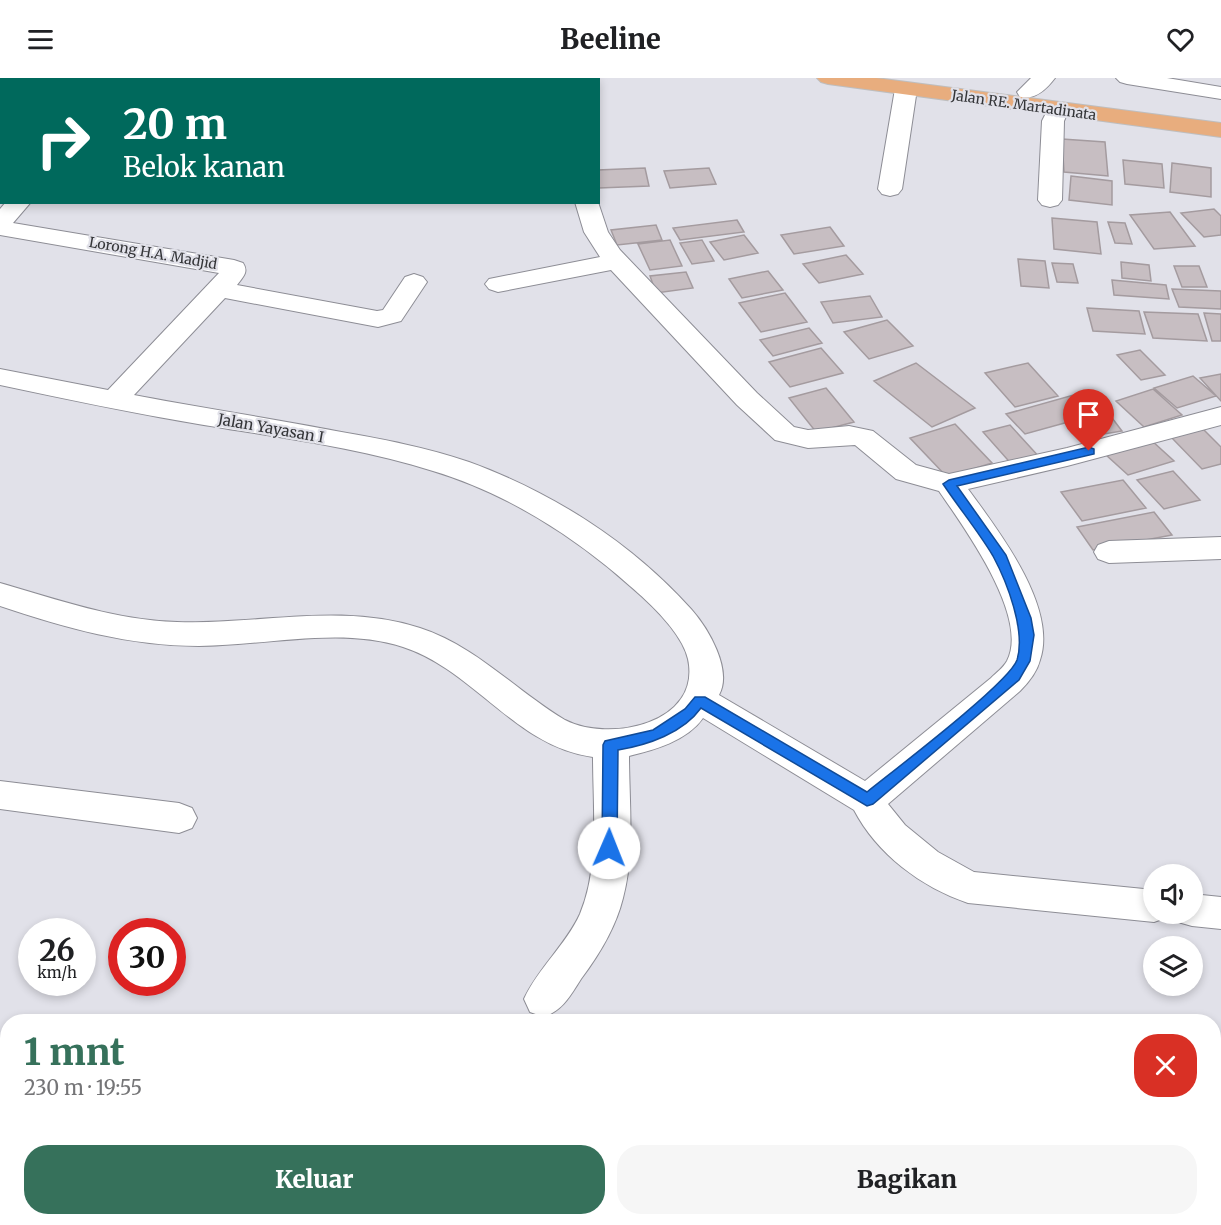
<!DOCTYPE html>
<html lang="id">
<meta charset="utf-8">
<style>
:root{--surface:#fff;--page:#f6f6f6;--text:#202124;--muted:#757577;--accent:#36715b}
body{margin:0;font-family:Merriweather,serif;background:var(--page);color:var(--text);height:100vh;display:flex;flex-direction:column;font-size:22px;white-space:nowrap}
*{box-sizing:border-box;margin:0}
p{font-size:20px;color:var(--muted)}
.icon{flex:none;width:33px;height:33px;fill:none;stroke:currentColor;stroke-width:2;stroke-linecap:round;stroke-linejoin:round}
.map{position:relative;flex:1;overflow:hidden}
.side{position:absolute;left:0px;top:936px;width:1221px;height:212px;display:flex;flex-direction:column;background:var(--surface);border-radius:24px 24px 0 0;box-shadow:0 3px 9px #0003}
.side>*{flex:none}
.guide{position:absolute;left:0px;top:0px;width:600px;height:126px;box-shadow:0 3px 9px #0003;background:#00695c;color:#fff;overflow:hidden}
.buttons{position:absolute;left:1143px;top:786px;display:grid;gap:12px}
.buttons a{display:grid;place-items:center;width:60px;height:60px;border-radius:50%;background:var(--surface);box-shadow:0 3px 9px #0003;font-size:30px}
.speed{position:absolute;left:18px;top:840px;display:flex;gap:12px;font-size:30px;font-weight:700;text-align:center}
.speed>*{display:grid;place-content:center;width:78px;height:78px;border-radius:50%;background:var(--surface);box-shadow:0 3px 9px #0003;line-height:1}
.speed small{font-size:15px;font-weight:400}
.speed .limit{border:9px solid #d22;background:#fff;color:#111}
.pin{position:absolute;display:grid;place-items:center;width:51px;height:51px;color:#fff;margin:-62px -26px;border-radius:50% 50% 50% 0;rotate:-45deg;box-shadow:0 0 6px #0007}
.pin .icon{rotate:45deg}
.me{position:absolute;width:66px;margin:-33px;rotate:1deg;stroke-linejoin:round;filter:drop-shadow(0 0 4px #0008)}
.turn{display:flex;align-items:center;gap:21px;height:126px;padding:0 24px;font-size:27px}
.turn .icon{width:78px;height:78px;stroke-width:2.5}
.turn b{display:block;font-size:42px;line-height:51px}
.round{display:grid;place-items:center;flex:none;width:63px;height:63px;border-radius:24px;background:var(--page)}
.summary{display:flex;align-items:center;justify-content:space-between;height:102px;padding:0 24px}
h1{font-size:36px;font-weight:800;line-height:45px;color:var(--accent)}
.button{display:flex;gap:12px;margin-top:auto;padding:12px 24px}
.button a{flex:1;height:69px;border-radius:24px;background:var(--accent);color:#fff;font-size:24px;font-weight:800;line-height:69px;text-align:center}
.button a+a{background:var(--page);color:var(--text)}
header{display:flex;justify-content:space-between;align-items:center;height:78px;padding:0 24px;background:var(--surface);font-size:27px;font-weight:800}
.map>svg:first-child{display:block}
.building{fill:#c7bec2;stroke:#a49b9f;stroke-width:1.5}
.lines{fill:none;stroke-linecap:round;stroke-linejoin:round}
.minor-casing{stroke:#8d8d95;stroke-width:2}
.highway-casing{stroke:#bebebf;stroke-width:2}
.minor{fill:#fff;fill-rule:evenodd}
.highway{fill:#e8ad7e;fill-rule:evenodd}
.route{fill:#1a73e8;stroke:#114b97;stroke-width:1.5}
.labels{text-anchor:middle;dominant-baseline:central;stroke-width:4.5;stroke-linejoin:round;paint-order:stroke}
.far-street-label{font-size:14px;fill:#343538;stroke:#e1e1e9}
.street-label{font-size:15px;fill:#343538;stroke:#e1e1e9}
</style>
<header><svg class="icon" aria-label="menu" viewBox="0 0 24 24"><path d="M4 6h16M4 12h16M4 18h16"/></svg>Beeline<svg class="icon" aria-label="heart" viewBox="0 0 24 24"><path d="M12 20l-8-8c-3-5 5-10 8-4 3-6 11-1 8 4z"/></svg></header>
<div class="map">
<svg width="1221" height="1147" viewBox="0 0 1221 1147">
<rect width="100%" height="100%" fill="#e1e1e9"/>
<!-- building -->
<path class="building" d="M1062,61L1105,64L1108,98L1064,94Z
M1123,82L1162,86L1164,110L1125,106Z
M1172,85L1211,90V119L1170,114Z
M645,90L649,108L599,110L598,92Z
M709,90L716,106L670,110L664,93Z
M1071,98L1112,103V127L1069,122Z
M1214,131L1221,138V157L1204,159L1181,135Z
M1170,134L1195,168L1154,171L1130,137Z
M1052,140L1097,144L1101,176L1054,171Z
M737,142L744,154L680,162L673,150Z
M1108,144L1125,145L1132,166L1115,165Z
M656,147L662,162L617,167L611,152Z
M830,149L844,168L794,176L781,157Z
M744,157L758,175L724,182L710,164Z
M670,162L682,188L650,192L638,166Z
M702,162L714,183L692,186L680,165Z
M846,177L863,196L819,205L803,186Z
M1018,181L1045,183L1049,210L1021,208Z
M1121,184L1149,187L1151,203L1122,200Z
M1052,185L1073,186L1078,205L1057,204Z
M1174,188H1199L1207,209H1182Z
M768,193L783,212L742,220L729,201Z
M686,194L693,210L656,215L650,198Z
M1112,202L1166,207L1169,221L1114,217Z
M1172,211L1221,213V231L1179,229Z
M785,215L807,244L761,254L739,225Z
M870,218L882,239L833,245L821,224Z
M1087,230L1139,233L1145,256L1093,253Z
M1144,234L1198,236L1207,263L1153,260Z
M1204,235L1221,236V263H1212Z
M887,242L913,268L869,281L844,254Z
M809,250L822,265L773,278L760,262Z
M821,270L843,295L790,309L769,284Z
M1140,272L1165,297L1141,302L1117,277Z
M916,285L975,330L932,349L874,303Z
M1028,285L1058,318L1015,329L985,295Z
M1221,296V323L1200,300Z
M1193,298L1216,318L1177,330L1154,310Z
M826,310L854,344L816,354L789,320Z
M1153,311L1182,337L1144,349L1116,323Z
M1077,316L1097,336L1025,356L1006,336Z
M1109,336L1122,353L1098,357L1085,340Z
M955,346L992,385L947,399L910,360Z
M1010,347L1042,382L1014,389L983,354Z
M1201,349L1221,369V386L1202,391L1169,357Z
M1151,362L1174,383L1128,397L1105,376Z
M1173,393L1200,422L1164,431L1137,402Z
M1123,402L1146,430L1082,443L1061,414Z
M1154,434L1172,457L1093,472L1077,449Z"/>
<g class="lines">
<!-- minor casing -->
<g class="minor-casing">
<path id="minor" d="M37,0H59V2H37Z
M538,0H560V2H539Z
M1031,0H1055C1046,12 1035,22 1020,19L1017,14Z
M1116,0H1167L1221,9V21L1127,6L1120,4Z
M906,5L914,6L917,11L902,111L898,116L890,118L882,116L878,111L895,11L898,6Z
M1058,25L1066,27L1069,32L1064,43L1062,122L1058,127L1050,129L1042,127L1038,122L1042,43L1050,27Z
M6,124H31L13,145L234,182L243,185C249,194 243,199 237,207L377,233L383,232L405,199L414,196L423,199L427,204L401,243L378,249L225,220L134,317C201,330 269,340 336,353C381,361 426,369 469,384C552,414 632,465 691,531C708,550 733,592 719,617L865,703L991,600C996,595 1003,590 1007,583C1030,539 963,448 939,413L896,401L855,367L808,370L775,362L737,327L611,192L498,214L489,211L485,206L489,201L600,179L584,154L575,124H598L608,154L620,172L757,315L794,349L808,352L849,348L873,353L916,387L949,396L1067,370L1221,329V347L1067,388L968,411C998,452 1058,529 1040,582C1037,594 1028,605 1020,613L888,726L905,747L938,774L974,794L1154,812V836H1169L1168,839L1154,844L968,825C921,809 877,776 854,732L703,640C687,663 654,672 629,678C629,724 635,775 623,820C616,849 599,877 581,901C570,918 563,932 544,939L530,934L524,921C538,890 566,867 580,836C600,788 593,729 593,679C516,669 474,592 403,569C341,548 264,568 199,568C130,568 65,550 0,528V505C59,522 115,542 177,544C258,547 341,524 420,550C476,568 516,613 565,642C609,665 702,646 688,581C682,555 650,525 630,508C574,458 506,415 433,393C358,369 275,359 198,346C132,335 66,321 0,307V291L108,312L219,195L0,157V131Z
M1221,459V481L1109,485L1098,481L1094,474L1098,467L1109,463Z
M0,703L179,725L192,730L197,740L192,750L179,755L0,731Z
M1192,816L1221,819V851L1192,848L1178,844L1175,836H1192Z
M1214,1075L1221,1076V1118L1214,1117Z
M0,1089L8,1090V1134L0,1133Z
M101,1140H179L181,1147H104Z"/>
</g>
<!-- highway casing -->
<g class="highway-casing">
<path id="highway" d="M817,0H876L1221,45V59L828,6L821,4Z"/>
</g>
<!-- minor -->
<use href="#minor" class="minor"/>
<!-- highway -->
<use href="#highway" class="highway"/>
</g>
<!-- route -->
<path class="route" d="M1089,369L1094,371V376L957,408L1006,477L1031,540L1034,557L1030,583L1019,602L873,726L867,728L701,630C683,655 648,667 618,672L617,770L615,774L609,776L604,774L602,770L603,667L605,663L653,652L685,631L695,619H705L867,714C893,693 1009,605 1017,582C1026,553 1007,504 993,478C978,453 959,430 943,406L949,402Z"/>
<g class="labels">
<!-- far-street labels -->
<g class="far-street-label">
<text transform="translate(1024 27) rotate(8)">Jalan RE. Martadinata</text>
<text transform="translate(153 175) rotate(10)">Lorong H.A. Madjid</text>
</g>
<!-- street labels -->
<g class="street-label">
<text transform="translate(271 350) rotate(10)">Jalan Yayasan I</text>
</g>
</g>
</svg>
<div class="buttons">
<a><svg class="icon" aria-label="sound" viewBox="0 0 24 24"><path d="M4 9h4l5-4v14l-5-4H4zM17 9q2 3 0 6"/></svg></a>
<a><svg class="icon" aria-label="layers" viewBox="0 0 24 24"><path d="M12 4l9 5-9 5-9-5zM3 14l9 5 9-5"/></svg></a>
</div>
<div class="speed"><div>26<small>km/h</small></div><div class="limit">30</div></div>
<div class="pin" style="left:1089px;top:373px;background:#d93025"><svg class="icon" aria-label="arrive" viewBox="0 0 24 24"><path d="M6 21V4h12l-3 4 3 4H6"/></svg></div>
<svg class="me" style="left:609px;top:770px" viewBox="-20 -20 40 40"><circle r="19" fill="#fff"/><path d="M0-13L10 11 0 6-10 11z" fill="#1a73e8"/></svg>
<div class="guide">
<div class="turn"><svg class="icon" aria-label="right" viewBox="0 0 24 24"><path d="M7 20v-9h11M14 6l5 5-5 5"/></svg><div><b>20 m</b>Belok kanan</div></div>
</div>
<section class="side">
<div class="summary"><div><h1>1 mnt</h1><p>230 m · 19:55</p></div><a class="round" style="background:#d93025;color:#fff"><svg class="icon" aria-label="close" viewBox="0 0 24 24"><path d="M6 6l12 12M18 6L6 18"/></svg></a></div>
<div class="button"><a>Keluar</a><a>Bagikan</a></div>
</section>
</div>
